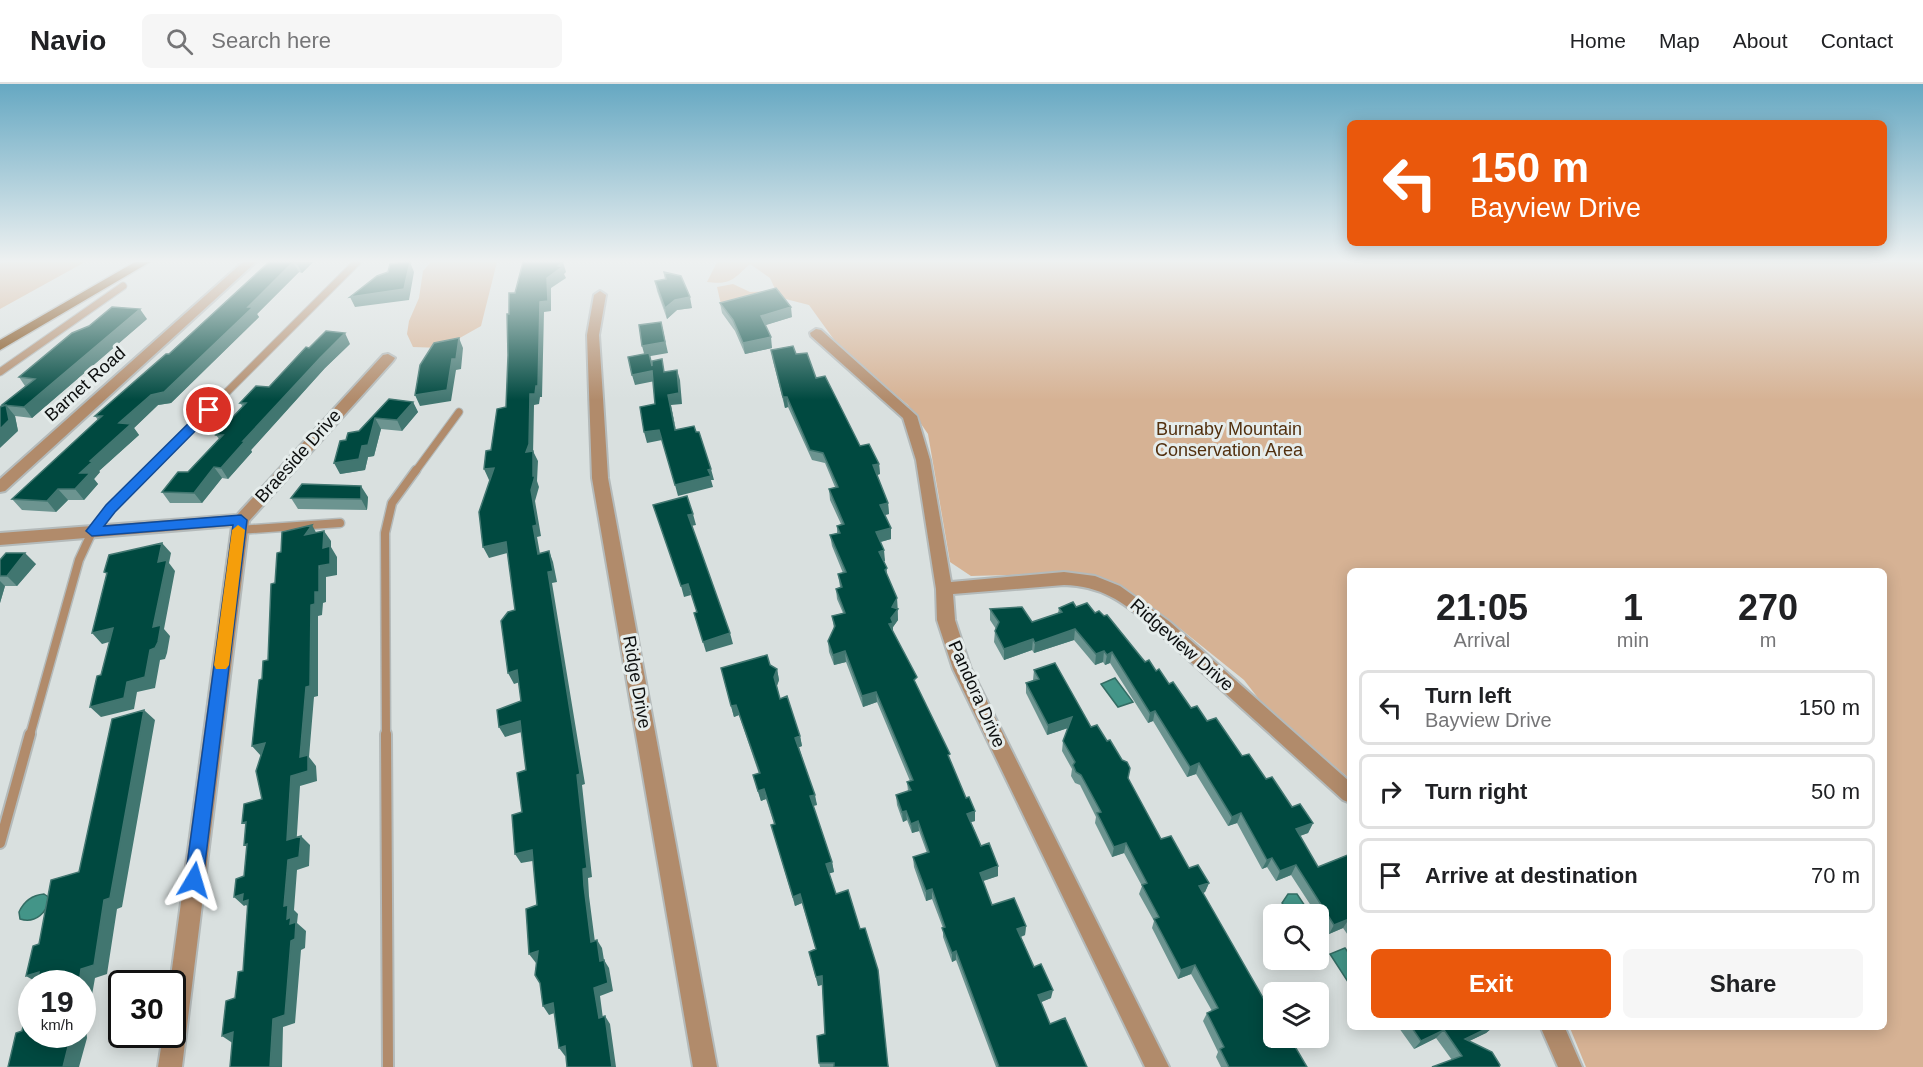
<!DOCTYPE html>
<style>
:root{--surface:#fff;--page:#f6f6f6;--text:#202124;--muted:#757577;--line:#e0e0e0;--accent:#ea580c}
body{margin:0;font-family:Arial,sans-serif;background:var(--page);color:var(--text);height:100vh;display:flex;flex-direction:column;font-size:22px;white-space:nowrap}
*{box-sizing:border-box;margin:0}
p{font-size:20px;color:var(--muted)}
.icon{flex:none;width:33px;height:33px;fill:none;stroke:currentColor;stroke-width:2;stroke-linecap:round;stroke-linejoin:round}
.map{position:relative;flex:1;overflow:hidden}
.side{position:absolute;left:1347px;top:484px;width:540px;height:462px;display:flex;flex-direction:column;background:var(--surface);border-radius:9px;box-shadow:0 3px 15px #0003}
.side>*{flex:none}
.guide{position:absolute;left:1347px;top:36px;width:540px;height:126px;border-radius:9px;box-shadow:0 3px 15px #0003;background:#ea580c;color:#fff;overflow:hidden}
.tools{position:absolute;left:1263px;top:820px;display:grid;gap:12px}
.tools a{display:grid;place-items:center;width:66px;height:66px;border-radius:9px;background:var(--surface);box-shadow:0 3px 15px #0003;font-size:30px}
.speed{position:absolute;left:18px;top:886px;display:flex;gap:12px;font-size:30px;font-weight:700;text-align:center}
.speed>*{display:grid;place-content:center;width:78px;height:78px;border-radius:50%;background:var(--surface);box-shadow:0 3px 15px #0003;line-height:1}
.speed small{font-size:15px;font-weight:400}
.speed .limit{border:3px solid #111;border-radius:9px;background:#fff;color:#111}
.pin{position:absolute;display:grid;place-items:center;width:51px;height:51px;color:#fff;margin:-26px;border:3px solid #fff;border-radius:50%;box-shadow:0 2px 6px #0007}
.me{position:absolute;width:66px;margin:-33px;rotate:7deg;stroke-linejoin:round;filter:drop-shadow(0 0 4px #0008)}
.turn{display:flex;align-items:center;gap:21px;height:126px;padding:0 24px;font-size:27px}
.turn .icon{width:78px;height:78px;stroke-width:2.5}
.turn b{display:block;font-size:42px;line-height:51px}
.eta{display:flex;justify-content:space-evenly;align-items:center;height:102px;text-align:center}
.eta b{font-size:36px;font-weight:800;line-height:42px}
.primary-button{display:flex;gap:12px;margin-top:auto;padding:12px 24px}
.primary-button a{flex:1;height:69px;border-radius:9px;background:var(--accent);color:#fff;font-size:24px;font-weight:800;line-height:69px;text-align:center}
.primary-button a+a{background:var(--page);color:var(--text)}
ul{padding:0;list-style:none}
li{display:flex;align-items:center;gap:18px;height:75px;margin:0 12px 9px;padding:0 12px;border:3px solid var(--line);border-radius:9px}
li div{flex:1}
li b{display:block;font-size:22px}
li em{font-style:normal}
header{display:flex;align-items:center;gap:36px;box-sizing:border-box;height:84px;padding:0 30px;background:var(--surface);border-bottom:2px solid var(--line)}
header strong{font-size:28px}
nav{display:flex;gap:33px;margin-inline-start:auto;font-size:21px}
.search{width:420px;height:54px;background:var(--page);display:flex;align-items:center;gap:15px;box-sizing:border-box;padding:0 21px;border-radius:9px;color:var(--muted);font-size:22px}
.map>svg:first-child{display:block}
.green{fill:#d6b294}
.water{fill:#439588;stroke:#336d64;stroke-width:1.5}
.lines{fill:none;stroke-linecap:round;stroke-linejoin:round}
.lane-far2-casing{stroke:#b4baba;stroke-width:9}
.lane-far1-casing{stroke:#b4baba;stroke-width:11}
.lane-casing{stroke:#b4baba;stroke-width:14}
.street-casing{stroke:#b4baba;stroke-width:4}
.primary-casing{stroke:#b4baba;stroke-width:3}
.lane-far2{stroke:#b18b6b;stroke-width:7}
.lane-far1{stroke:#b18b6b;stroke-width:8}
.lane{stroke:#b18b6b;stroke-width:10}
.street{fill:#b18b6b;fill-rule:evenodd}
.primary{fill:#7c4810;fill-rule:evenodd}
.wall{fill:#6c9490}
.shaded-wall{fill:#417670}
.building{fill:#004940;stroke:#417670;stroke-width:1.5}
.route{fill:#1a73e8;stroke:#114b97;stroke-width:1.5}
.slow{fill:#f59e0b}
.labels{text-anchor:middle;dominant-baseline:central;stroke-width:6;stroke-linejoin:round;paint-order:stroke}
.street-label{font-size:18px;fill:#0d0f0f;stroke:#e6edec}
.park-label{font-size:18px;fill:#52300f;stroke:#e6edec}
</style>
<header>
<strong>Navio</strong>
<div class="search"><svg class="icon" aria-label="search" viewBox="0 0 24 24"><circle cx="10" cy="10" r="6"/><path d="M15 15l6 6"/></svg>Search here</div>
<nav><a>Home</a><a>Map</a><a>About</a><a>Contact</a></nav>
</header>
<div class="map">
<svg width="1923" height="983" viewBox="0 0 1923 983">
<rect width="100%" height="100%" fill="#d9e0df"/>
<!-- green -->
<path class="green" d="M4,178H85L0,225V180Z
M431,178H497L481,242L442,264L413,263L407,250L409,237L419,214L423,187Z
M717,178H1923V983H1586L1570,944H1884V488H1350V695L1269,628L1244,596L1167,534L1084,489L971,492L950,478L928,350L908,321L840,264L809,221L774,212L722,225L717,203L733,200L750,208L776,207L770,194L750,180C733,195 732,201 707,198Z"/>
<!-- water -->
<path class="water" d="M1115,594L1133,618L1118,623L1101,600Z
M44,810L50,814C47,828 36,840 20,835L19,828C24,817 33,811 44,810Z
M1288,810H1297L1311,831H1291L1282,819Z
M1345,864L1350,871V901L1330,870Z"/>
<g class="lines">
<!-- lane-far2 casing -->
<g class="lane-far2-casing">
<path id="lane-far2" d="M0,288L123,202
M147,388L357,178
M415,388L459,328"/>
</g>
<!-- lane-far1 casing -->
<g class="lane-far1-casing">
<path id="lane-far1" d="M239,446L340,439
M30,651L79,476L92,448L110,425L149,386
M386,651L385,449L392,419L416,386"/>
</g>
<!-- lane casing -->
<g class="lane-casing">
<path id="lane" d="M386,650L388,983
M0,759L30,650"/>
</g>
<!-- street casing -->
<g class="street-casing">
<path id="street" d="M243,178H256L5,407L0,408V395Z
M600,207L606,211L599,251L608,394L717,983H693L592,394L587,251L594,211Z
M816,245L821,246L917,332L930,376L951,498L1064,488L1095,492L1120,502L1170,538L1350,698V719L1343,716L1150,541C1122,517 1101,502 1064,501L953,510L955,536L971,585L1169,983H1145L953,585L937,536L936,505L916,376L903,334L811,252L810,249Z
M388,270L395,274L393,277L249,437L182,983H158L163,951H172V900H170L232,442L0,461V449L237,431L383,271Z
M1541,944H1565L1582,983H1558Z"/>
</g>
<!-- primary casing -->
<g class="primary-casing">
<path id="primary" d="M135,178H150L0,266V256Z"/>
</g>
<!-- lane-far2 -->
<use href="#lane-far2" class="lane-far2"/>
<!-- lane-far1 -->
<use href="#lane-far1" class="lane-far1"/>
<!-- lane -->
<use href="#lane" class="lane"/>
<!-- street -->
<use href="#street" class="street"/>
<!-- primary -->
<use href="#primary" class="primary"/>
</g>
<!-- wall -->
<path class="wall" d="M269,178H313L302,189L299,188L257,230L259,233L171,319L158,321L134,344L139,351L99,387L100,388L94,395L98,400L84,416H68L56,428L22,426L12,415L98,336L95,332L169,270Z
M664,188L692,224L677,226L667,235L657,207L655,197L665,195Z
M720,219L792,233L765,241L772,264L745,270L735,247L722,229Z
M147,235L32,334L15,332L18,347L2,321L25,302L19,293Z
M350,260L325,284L251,366L252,368L228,395L222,394L202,419H170L162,408L188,388L219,355L216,351L243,323L240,319Z
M771,266L796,270L816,294L860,362L879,380L880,390L877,391L888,419L889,430L884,431L891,444V455L880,458L885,477H884L887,484V491L897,514L898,536L893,543V548L950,676L975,737L971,738L981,762L998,782V792L983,797L992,821L1026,842L1025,851L1021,853L1034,883L1051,914L1041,918L1050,940L1087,983H996L956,876L952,878L943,853V844L932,815L926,817L914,783L913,773L927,769L919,747L912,749L907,736L903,738L897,721L896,711L908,707L907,698L910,697L877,618L863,623L846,578L834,581L829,568L828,557L834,545L832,532L843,529L837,515L836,505L840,503L838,490L843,489L832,462L830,451L837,449V442L841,440L830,416L829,405L835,403L825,379L812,376L788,323L785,324L773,277Z
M389,315L413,318L418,328L402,347L381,345L374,372L368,373L365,386L340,390L346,356L359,347Z
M368,413L367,426L298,425L291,414Z
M0,476L36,480L17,502H5L0,519Z
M1076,523L1095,529L1156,587L1191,624L1207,637L1266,695L1292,723L1313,739L1308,749L1300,752L1318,783L1350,770V854L1343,844L1329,850L1318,834V831H1317L1291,791L1276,797L1267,783L1262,785L1237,739L1228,742L1196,690L1187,693L1153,637L1148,639L1110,579L1105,581L1103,578L1095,581L1074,556L1034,569L1032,566L1004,576L994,558L995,547L996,545L990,536V525L1032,538L1058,529L1059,524Z
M770,581L777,585L779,596L777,602L780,615L800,652L802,662L799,663L817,721L813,722L832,778L834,788L829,789L889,983H820L819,979L825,950L822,901L818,902L809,868L816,866L802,819L795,822L774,751V740L766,715L761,717L756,702L759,690L739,631L734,633L721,584Z
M1034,586L1091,643L1128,695L1161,755L1189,784L1209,799L1205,808L1203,809L1274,954L1307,983H1221L1216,973L1218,968L1203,937L1207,929L1212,927L1191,890L1178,895L1152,844L1154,837L1139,810L1142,802L1124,769L1112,773L1095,739L1096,733L1080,701L1075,699L1071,692L1072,685L1062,667L1063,657L1068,644L1047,651L1026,609V599L1033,596Z
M1399,944H1492L1486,949L1469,957L1492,968L1452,976L1436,954L1414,965Z"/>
<!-- shaded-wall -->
<path class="shaded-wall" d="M293,178L299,188L257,230L259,233L171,319L158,321L134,344L139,351L99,387L100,388L94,395L98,400L84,416L75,405L80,389L119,339L248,223Z
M296,178H313L302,189Z
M410,178L414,188L409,216L355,223L350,213Z
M563,178L566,188L564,190L566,194L551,204V227L544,228L542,313H540L539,320L534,321L533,371L526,368L530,310L540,218L547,194L558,182Z
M690,213L692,224L677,226L667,235L665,224L675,216Z
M791,223L792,233L763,242L761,232Z
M140,225L147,235L32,334L24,323Z
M661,238L668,269L645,273L642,262Z
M345,249L350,260L325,284L251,366L252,368L228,395L221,384L243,357L320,274Z
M771,253L772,264L745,270L743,259Z
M459,254L463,264L461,285L456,286L451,317L420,322L415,311L452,275Z
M677,286L680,296L682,320L671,321L678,357L668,311Z
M652,287L655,297L635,301L632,291Z
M783,313H787L788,323L785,324Z
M413,318L418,328L402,347L397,336Z
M6,321L15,332L18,347L0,364V345Z
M375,334L381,345L374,372L368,373L365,386L340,390L334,379L362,362Z
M659,346L662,356L647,359L644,348Z
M533,367L538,377L537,397L539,403L535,417L541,452L537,453L542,481L538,470L533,442L531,406L533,392Z
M879,380L880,390L874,392L873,381Z
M214,383L222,394L202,419L194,409Z
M494,384L499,394L489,396L484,385Z
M711,385L714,396H711L713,403L678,412L675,401Z
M361,402L368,413L367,426L361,415Z
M58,405L68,416L56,428L47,417Z
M888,419L889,430L881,432L880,421Z
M693,430L696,441L691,442L688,431Z
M312,441L318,452L305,451Z
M891,444V455L877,459L876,448Z
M324,447L331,457V463L337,473V491L326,493V518L323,519L322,531L318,532V612L314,613L309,673L316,682L317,697L300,702L296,765L287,756L291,692L300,673L311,521L315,508L323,464Z
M506,458L511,468L489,474L483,463Z
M162,459L171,469L169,479L175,487L164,545L170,552L167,569L165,575L160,576L155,604L137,608L134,625L101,633L90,623L127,598L153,543L158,478Z
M884,466L885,477L880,478L879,468Z
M549,467L553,478L557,498L552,499L585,700L582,701L592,793L588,794L589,812L596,866L591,858L584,802L548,488Z
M25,469L36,480L17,502L7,492Z
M0,497L5,502L0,519Z
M688,500L691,511L684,513L681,502Z
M897,514L898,536L893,543V549L889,540L892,523Z
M113,544L123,554L102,560L92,549Z
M1075,545L1074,556L1034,569L1035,559Z
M730,549L733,560L706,568L703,558Z
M1033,555L1032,566L1004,576V565Z
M845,567L846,578L834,581L833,571Z
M1104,567L1103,578L1095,581L1096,570Z
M1112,568L1110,579L1105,581L1107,571Z
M777,585L779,596L776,604L774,593Z
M517,586L523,597L514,600L508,589Z
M876,608L877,618L863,623L862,612Z
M736,621L739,631L734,633L731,622Z
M144,626L155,636L122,823L117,825L107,890L95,894L89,928L93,935L86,943L87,954L79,983H63L71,951H82V900H79L81,885L104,816Z
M1155,627L1153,637L1148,639L1150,629Z
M1072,633L1071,643L1047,651L1048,641Z
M520,637L525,647L505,653L499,643Z
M800,652L802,662L797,664L795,654Z
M265,659L261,672L252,662Z
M1199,679L1196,690L1187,693L1190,683Z
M764,705L766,715L761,717L758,707Z
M815,711L817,721L812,722L810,712Z
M906,727L907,736L903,738L902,728Z
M975,727V737L967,739V730Z
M1241,729L1237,739L1228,742L1232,733Z
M918,737L919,747L912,749L911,740Z
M1313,739L1308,749L1291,755L1296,745Z
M301,752L310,761L309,782L297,786L294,826L298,830L297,839L306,847L305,864L301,866L295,939L283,943L282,983H270L273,935L290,840L287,835L284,822L288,776Z
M1126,759L1124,769L1112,773L1114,763Z
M532,766L538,776L521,779L515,770Z
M1272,774L1267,783L1262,785L1267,776Z
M832,778L834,788L828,790L826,780Z
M1296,781L1291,791L1276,797L1280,787Z
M998,782V792L980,798V789Z
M1209,799L1205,808L1196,812L1199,802Z
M932,805V815L926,817V807Z
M243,810L254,819L253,827L246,821L244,822L234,813Z
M800,810L802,819L795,822L793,813Z
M1349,835L1343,844L1329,850L1334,841Z
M1026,842L1025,851L1017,854V845Z
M597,856L602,864L604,876L609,884L613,907L600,912L604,942L599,934L594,904Z
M538,867L545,876L536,879L529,870Z
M956,867V876L952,878V869Z
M1195,881L1191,890L1178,895L1181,886Z
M39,888L40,900L26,892Z
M822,892L824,900L818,902L816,893Z
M1053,906L1051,914L1037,920L1038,911Z
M553,919L560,927L549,931L543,922Z
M605,932L610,940L616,983H612Z
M1488,944H1492L1486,949L1457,963L1465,955Z
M1444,946L1436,954L1414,965L1421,957Z
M233,948L234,960L222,952Z
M565,962L571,970L565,972L559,964Z"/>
<!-- building -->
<path class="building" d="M269,178H297H293L248,223H253L164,308L151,311L119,339L131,340L90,377L92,378L80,389H90L75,405H58L47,417L12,415L102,332H95L166,270H169Z
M405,178H410L404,205L350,213L377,192L388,188L390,180Z
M523,178H563L558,182L562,183L547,194L548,217L540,218L538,302H536L535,310H530L529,360L526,368L533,367V392H535L531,406L537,441L533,442L538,470L549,467L553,487L548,488L580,690L577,691L587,784L583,785L584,802L591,858L597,856L600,877L604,876L608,899L594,904L599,934L605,932L612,983H567L565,962L559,964L553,919L543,922L540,899L535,891L538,867L529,870L526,825L537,821L532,766L515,770L512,731L522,728L517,689L526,686L520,637L499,643L497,626L521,617L517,586L508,589L501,537L508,528L515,526L506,458L483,463L479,428L494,384L484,385L486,367L491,366L497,325L506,323L508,271L507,230H509V209H515Z
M664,188L681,192L690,213L675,216L665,224L655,197L666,195Z
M776,204L791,223L761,232L771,253L743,259L733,236L720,219Z
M112,223L140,225L24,323L2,321L35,295L19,293L72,249L89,242Z
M661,238L665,258L642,262L639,241Z
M326,247L345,249L320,274L243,357H245L221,384L214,383L194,409L162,408L178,388H188L223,351H216L246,319H240L256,302L269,303L306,263L309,264Z
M459,254L456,275H452L447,306L415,311L420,281L434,259Z
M793,262L796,270L807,269L816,294L825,292L860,362L869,360L879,380L873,381L888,419L880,421L891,444L876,448L884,466L879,468L887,484L885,486L897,514L892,523L898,525L891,534L893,539L889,540L917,593L914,596L950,670L948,671L966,714L969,713L975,727L967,730L981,762L989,759L998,782L980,789L992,821L1014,814L1026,842L1017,845L1034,883L1041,880L1053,906L1038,911L1050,940L1065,934L1087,983H999L956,867L952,869L942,844L945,843L932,805L926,807L913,773L929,768L918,737L911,740L906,727L902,728L896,711L911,706L907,698L913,696L876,608L862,612L845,567L833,571L828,557L835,542L832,532L845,529L836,505L842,503L838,490L846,488L830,451L840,449L837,442L844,440L829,405L838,403L823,369L810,366L787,313H783L771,266Z
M649,269L652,282V277L662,275L664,288L677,286L679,309L668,311L675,346L694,342L696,348H699L711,385L708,386L711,392L675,401L659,346L644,348L640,323L655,320L652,287L632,291L628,273Z
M389,315L413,318L397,336L375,334L368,361L362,362L359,375L334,379L340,357L346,356L348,349L359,347Z
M6,321L9,336L0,345V323Z
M302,400L361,402V415L291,414Z
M687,412L693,430L688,431L730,549L703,558L694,529L697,528L688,500L681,502L653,421Z
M312,441L305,451L324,447L323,464L330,462V480L319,482V508H315V520L311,521L310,602L306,603L300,673L308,671V687L291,692L287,756L301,752L299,773L288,776L284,822L288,821L287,835L291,833L290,840L296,838L295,855L291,857L285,931L273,935L270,983H230L233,948L222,952L226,917L235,914L238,888L243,887L248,816L242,818L243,810L234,813L236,795L244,792L247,760L244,761L246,738L242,739L244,720L262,715L256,687L265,659L252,662L259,596L262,595L263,577L268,576L271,500L275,499L277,469L281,468L282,448Z
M162,459L158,478L167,476L153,543L161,541L158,558L155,564L150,566L145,593L127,598L124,614L90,623L97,592L101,591L113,544L92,549L107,489L104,488L109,471Z
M6,469H25L7,492H0V476Z
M1073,518L1076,523L1087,519L1095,529L1099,527L1104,532L1107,531L1145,578L1149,576L1156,587L1159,585L1169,600L1173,598L1191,624L1197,622L1207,637L1216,634L1242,672L1249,670L1266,695L1272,693L1292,723L1300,720L1313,739L1296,745L1318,783L1350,770V837L1349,835L1334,841L1296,781L1280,787L1272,774L1267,776L1241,729L1232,733L1199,679L1190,683L1155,627L1150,629L1112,568L1107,571L1104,567L1096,570L1075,545L1035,559L1033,555L1004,565L995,547L999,538L990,525L1022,523L1032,538L1062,528L1059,524Z
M767,571L770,581L777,585L774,593L780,615L787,612L800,652L795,654L815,711L810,712L832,778L826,780L836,810L848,806L860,845L865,844L878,886L888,983H834V979H819L817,952L825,950L822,892L816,893L809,868L816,865L800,810L793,813L771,741L775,740L764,705L758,707L753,691L760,689L736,621L731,622L721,584Z
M1055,579L1091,643L1097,641L1107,657L1110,656L1122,676L1127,678L1130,684L1128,694L1161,755L1171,752L1189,784L1198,781L1209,799L1199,802L1274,933V954H1290L1307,983H1229L1220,965L1224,963L1207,929L1218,924L1195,881L1181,886L1154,835L1159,833L1142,801L1147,799L1126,759L1114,763L1097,729L1101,728L1081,691L1076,688L1073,681L1075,678L1063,657L1072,633L1048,641L1026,599L1039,595L1034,586Z
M144,626L110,814L104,816L94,881L81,885L79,900H37L39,888L26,892L33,862L39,860L51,796L79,788L112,635Z
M32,925V951H71L63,983H8L16,949L22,947L26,930L31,928Z
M1412,944H1488L1465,955L1492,968L1500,981L1499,983H1432L1462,972L1444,946L1421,957Z"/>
<!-- sky -->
<linearGradient id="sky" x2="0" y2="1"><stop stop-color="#66a8c2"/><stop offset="0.56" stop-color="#eef1f1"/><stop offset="1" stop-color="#eef1f1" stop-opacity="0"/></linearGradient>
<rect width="1923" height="316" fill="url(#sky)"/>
<!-- route -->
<path class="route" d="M209,322L213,323V329L115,428L104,442L241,431L247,436L203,796L200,802L194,804L188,802L185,796L233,441L92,452L86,447L106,421L205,323Z"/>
<!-- slow -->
<path class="slow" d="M238,441L245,446L229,581L226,585H216L214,581L232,446Z"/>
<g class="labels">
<!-- street labels -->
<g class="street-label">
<text transform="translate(85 300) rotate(-42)">Barnet Road</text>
<text transform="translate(298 372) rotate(-48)">Braeside Drive</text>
<text transform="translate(1182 561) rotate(41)">Ridgeview Drive</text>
<text transform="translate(637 598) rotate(80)">Ridge Drive</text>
<text transform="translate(977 610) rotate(66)">Pandora Drive</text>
</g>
<!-- park labels -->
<g class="park-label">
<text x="1229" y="345">Burnaby Mountain<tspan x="1229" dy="21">Conservation Area</tspan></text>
</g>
</g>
</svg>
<div class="tools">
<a><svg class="icon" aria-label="search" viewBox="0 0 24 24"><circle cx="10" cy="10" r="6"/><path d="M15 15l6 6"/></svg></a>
<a><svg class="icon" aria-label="layers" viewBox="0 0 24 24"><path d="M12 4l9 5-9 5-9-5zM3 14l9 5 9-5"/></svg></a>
</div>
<div class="speed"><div>19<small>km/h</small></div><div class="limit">30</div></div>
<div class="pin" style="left:209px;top:326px;background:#d93025"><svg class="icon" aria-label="arrive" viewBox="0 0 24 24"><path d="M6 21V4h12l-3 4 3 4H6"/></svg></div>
<svg class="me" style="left:194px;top:796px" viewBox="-20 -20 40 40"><path d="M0-17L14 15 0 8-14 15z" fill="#1a73e8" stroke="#fff" stroke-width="4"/></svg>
<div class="guide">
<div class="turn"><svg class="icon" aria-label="left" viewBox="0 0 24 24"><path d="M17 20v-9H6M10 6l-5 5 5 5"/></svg><div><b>150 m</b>Bayview Drive</div></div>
</div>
<section class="side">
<div class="eta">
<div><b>21:05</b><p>Arrival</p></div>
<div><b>1</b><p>min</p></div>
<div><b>270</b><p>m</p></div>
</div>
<ul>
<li><svg class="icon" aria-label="left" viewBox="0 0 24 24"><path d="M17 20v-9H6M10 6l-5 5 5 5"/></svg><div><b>Turn left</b><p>Bayview Drive</p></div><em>150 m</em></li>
<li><svg class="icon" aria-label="right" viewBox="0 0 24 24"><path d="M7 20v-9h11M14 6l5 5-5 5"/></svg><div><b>Turn right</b></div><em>50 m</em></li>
<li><svg class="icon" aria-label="arrive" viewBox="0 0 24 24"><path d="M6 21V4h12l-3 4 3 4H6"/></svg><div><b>Arrive at destination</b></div><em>70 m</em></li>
</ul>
<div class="primary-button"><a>Exit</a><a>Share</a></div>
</section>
</div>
